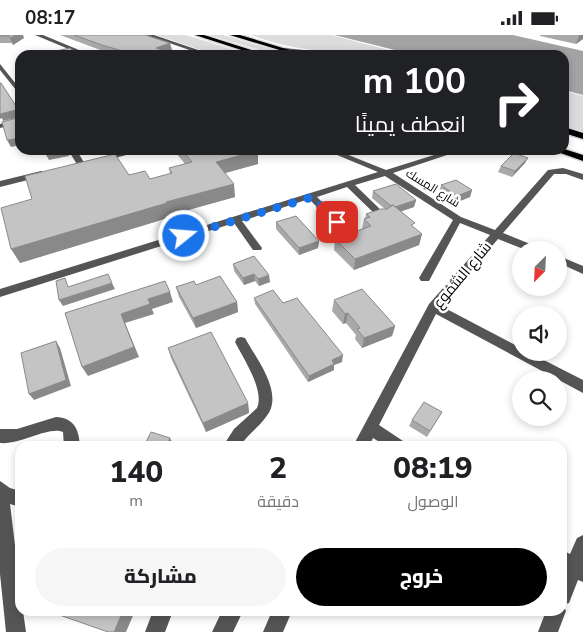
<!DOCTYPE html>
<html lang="ar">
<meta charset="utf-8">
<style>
:root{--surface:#fff;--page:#f6f6f6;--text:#202124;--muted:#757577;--accent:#000}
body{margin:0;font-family:"Nunito Sans",Cairo,sans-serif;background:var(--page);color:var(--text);direction:rtl;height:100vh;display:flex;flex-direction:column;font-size:19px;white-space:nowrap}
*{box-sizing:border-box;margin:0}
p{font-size:16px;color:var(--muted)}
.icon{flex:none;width:28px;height:28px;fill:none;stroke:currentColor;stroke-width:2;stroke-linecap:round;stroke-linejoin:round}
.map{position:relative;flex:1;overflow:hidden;direction:ltr}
.details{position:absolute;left:15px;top:406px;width:552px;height:175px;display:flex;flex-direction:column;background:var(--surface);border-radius:15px;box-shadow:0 2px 8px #0003;direction:rtl}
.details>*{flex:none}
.top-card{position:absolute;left:15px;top:15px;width:554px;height:105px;border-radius:15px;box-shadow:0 2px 8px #0003;direction:rtl;background:#202124;color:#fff;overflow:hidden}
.needle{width:32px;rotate:204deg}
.controls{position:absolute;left:512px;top:206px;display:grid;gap:10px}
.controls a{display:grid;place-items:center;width:55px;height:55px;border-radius:50%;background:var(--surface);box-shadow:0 2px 8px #0003;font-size:25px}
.pin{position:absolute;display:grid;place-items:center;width:42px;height:42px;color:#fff;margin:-21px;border-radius:10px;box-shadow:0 2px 8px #0006}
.me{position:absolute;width:55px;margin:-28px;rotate:73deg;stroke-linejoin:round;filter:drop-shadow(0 0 4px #0008)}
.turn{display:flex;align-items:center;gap:18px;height:105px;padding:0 20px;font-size:22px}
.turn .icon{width:65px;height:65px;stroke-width:2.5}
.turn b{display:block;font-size:35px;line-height:42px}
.eta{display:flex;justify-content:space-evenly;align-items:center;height:85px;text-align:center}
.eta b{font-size:30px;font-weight:800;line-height:35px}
.button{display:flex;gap:10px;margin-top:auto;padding:10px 20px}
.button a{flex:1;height:58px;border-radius:30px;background:var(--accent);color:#fff;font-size:20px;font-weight:800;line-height:58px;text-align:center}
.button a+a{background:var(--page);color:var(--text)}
.status{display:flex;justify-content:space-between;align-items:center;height:35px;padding:0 25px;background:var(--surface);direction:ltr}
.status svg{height:14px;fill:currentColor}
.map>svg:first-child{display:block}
.green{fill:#dcdcdc}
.water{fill:#a3a3a3}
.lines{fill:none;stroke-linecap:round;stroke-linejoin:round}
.highway-casing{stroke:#dbdbdb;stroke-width:3}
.minor{fill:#555;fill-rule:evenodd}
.highway{fill:#000;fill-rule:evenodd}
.wall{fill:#a9a9a9}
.shaded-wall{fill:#898989}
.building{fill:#c4c4c4;stroke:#898989}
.route{stroke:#1a73e8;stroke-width:9;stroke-dasharray:0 16.2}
.labels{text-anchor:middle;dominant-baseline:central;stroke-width:5;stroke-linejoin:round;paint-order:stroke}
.far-street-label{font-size:12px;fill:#000;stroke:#fff}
.street-label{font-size:15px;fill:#000;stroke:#fff}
</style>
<div class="status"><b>08:17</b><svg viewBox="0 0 49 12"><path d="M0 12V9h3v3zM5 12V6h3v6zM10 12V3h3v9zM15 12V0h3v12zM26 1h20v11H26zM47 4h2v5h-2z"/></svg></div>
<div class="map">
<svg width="583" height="597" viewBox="0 0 583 597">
<rect width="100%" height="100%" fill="#fff"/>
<!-- green -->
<path class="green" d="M156,0H186L251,20H216Z
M209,0H223L291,20H276Z
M251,0H331L408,20C354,20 301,19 251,0Z
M564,56L583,61V97L564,91Z"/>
<!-- water -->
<path class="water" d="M334,0H513L583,16V60L564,55V20H415Z"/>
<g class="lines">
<!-- highway casing -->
<g class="highway-casing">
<path id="highway" d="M195,0H204L267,20H257Z
M230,0H240L306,20H296Z
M564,92L583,98V104L564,98Z
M564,114L583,120V126L552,115Z"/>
</g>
<!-- minor -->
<path class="minor" d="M35,0H43L91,20H83Z
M146,0H154L213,20H204Z
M284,13L333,18L336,20L282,16Z
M0,29L20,54V60L0,35Z
M20,84V88L0,93V89Z
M131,115H145L100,127L96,125Z
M325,115H336L386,135L450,115H462L393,138L461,182L495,195L548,135L563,133L583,139V145L566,139H554L503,198L540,213L541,215H526L498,204L441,271L521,313V318H530L583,345V358L436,279L379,390L403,406L406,411H386L373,403L369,411H353L429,269L490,200L460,188L429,246H421L419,243L453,185L385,141L355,150L385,179V183H379L347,152L317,162L340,185V189H334L309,164L242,186L262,213L261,215H253L234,188L0,262V254L378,137Z
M351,115H369C365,119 355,119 351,115Z
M386,115H409L399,119Z
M71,116H77L85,129L84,131H78L70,118Z
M41,136L44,137V141L0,152V146Z
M559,221L583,231V239L559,228Z
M241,302L245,303C257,325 285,359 266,382C258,393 247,400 240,411H223L234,394L257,373C265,355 243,323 235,307L237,303Z
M56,382C74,383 79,394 80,411H64L63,397C48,391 21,410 0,408V394H17Z
M0,446L10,453L20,456V472L10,469L20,551V576H23L26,597H6L0,539Z
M583,500V547L578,545L569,568L563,570L566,576L558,597H538L546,576H562V515L570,519L577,503Z
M153,576H173L165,597H145Z
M222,576H243L233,597H212Z
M272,576H292L283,597H263Z"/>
<!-- highway -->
<use href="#highway" class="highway"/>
</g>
<!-- wall -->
<path class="wall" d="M0,0L24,3L13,10L12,8H0Z
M60,0H145L172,15L167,16L178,20H116L103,16Z
M540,0H583V4L576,9L540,1Z
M176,115H258V129L225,138L235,162L170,180L171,182L20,228L129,140L150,144L170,139L169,133L185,129L176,118Z
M373,115H387L386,117L384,119Z
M525,128L512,142L498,137L501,131Z
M441,150L472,155L470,162L455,168L439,157Z
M373,156L416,165L414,172L401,176L414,193L422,199L419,210L354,235L334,215L335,204L362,194L364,184H365L366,179L385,174L372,163Z
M276,187L319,206L318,213L299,220L276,194Z
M233,229L270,247L259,251L255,246L244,250L234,236Z
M196,250L237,267L238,277L196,293L179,262L176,252Z
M254,263L283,268L342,327L334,330V335L308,347L255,269Z
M334,265L395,291L392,301L362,313L355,304L356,300L346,288L343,289L332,276Z
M168,313L248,368L249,378L206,397L171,323Z
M442,377L427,402L409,391L412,385Z"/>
<!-- shaded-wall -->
<path class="shaded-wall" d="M16,0H23L24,3L13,10L10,3Z
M579,0H583V4L576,9Z
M170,8L172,15L157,19L156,13Z
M16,75L20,82L3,86L2,83L0,84V79Z
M20,103V110L11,112L7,105Z
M60,115H70L68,117L69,121L49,125L45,118Z
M79,115H89L80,117Z
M251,115H258V129L218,140L216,127Z
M528,123L525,128L512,142L515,136Z
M234,149L235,162L170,180L171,182L20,228L11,214L166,167Z
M472,155L470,162L455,168L457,161Z
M416,165L414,172L391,180L393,172Z
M422,199L419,210L354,235L355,224Z
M319,206L318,213L299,220V213Z
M254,239L255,246L244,250L243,243Z
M269,240L270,247L259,251L258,244Z
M112,248L115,254L63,271L59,265Z
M170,257L173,267L152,274L154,279L125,288L139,322L88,341L82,332L121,279L148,264Z
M237,267L238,277L196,293L193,283Z
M348,278L346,288L343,289L345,279Z
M395,291L392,301L362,313L364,303Z
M56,306L60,313L71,351L34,365L29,359Z
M343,320L342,327L334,330V335L308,347L309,341L332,325Z
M248,368L249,378L206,397L203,388Z
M170,403L174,411H166Z
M123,576H135L126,597H114Z"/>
<!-- building -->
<path class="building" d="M0,0H16L10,3L9,1H0Z
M74,0H145L170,8L156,13L178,20H136L102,10Z
M70,13L78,20H47L56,16Z
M0,48H1L20,77V103L7,105L2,87L17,83L19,77L16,75L0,79Z
M44,115H60L45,118Z
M182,115H256L257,116L216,127L234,149L166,167L167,168L11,214L1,173L32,164L25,141L115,119L129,140L145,136L150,144L172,138L169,133L192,127Z
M514,118L528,123L515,136L501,131Z
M456,145L472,155L457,161L441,150Z
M396,149L416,165L395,172L393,170L391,171L373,156Z
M393,170L415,188L411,190L422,199L355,224L335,204L371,191L364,184L370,182L366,179L381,174H387Z
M296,181L319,206L299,213L276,187Z
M254,221L269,240L258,244L254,239L243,243L233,229Z
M108,239L112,248L59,265L56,246L65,243L68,252Z
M220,241L237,267L193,283L176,252L194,246L196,250Z
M165,246L170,257L148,264L150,269L121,279L134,312L82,332L65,278Z
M362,254L395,291L364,303L357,294L360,293L348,278L345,279L334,265Z
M273,255L283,268L297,263L343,320L332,325L334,329L309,341L254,263Z
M211,297L248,368L203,388L168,313Z
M56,306L66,345L29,359L21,318Z
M424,367L442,377L430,396L412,385Z
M151,397L170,403L166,411H144Z
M48,576H123L114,597H108Z"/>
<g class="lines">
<!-- route -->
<path class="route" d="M184,201L312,162L337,187"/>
</g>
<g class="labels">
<!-- far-street labels -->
<g class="far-street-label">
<text transform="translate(433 153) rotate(32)">شارع المِسك</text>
</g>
<!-- street labels -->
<g class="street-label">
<text transform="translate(462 240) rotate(-50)">شارع الشُّمُوع</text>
</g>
</g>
</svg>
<div class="controls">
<a><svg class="needle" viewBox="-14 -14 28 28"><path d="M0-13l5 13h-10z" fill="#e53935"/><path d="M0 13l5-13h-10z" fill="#757577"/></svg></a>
<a><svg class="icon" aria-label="sound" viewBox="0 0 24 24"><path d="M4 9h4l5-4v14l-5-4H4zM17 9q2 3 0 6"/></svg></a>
<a><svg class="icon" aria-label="search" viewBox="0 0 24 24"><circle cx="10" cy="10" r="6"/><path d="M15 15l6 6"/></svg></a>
</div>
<div class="pin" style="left:337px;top:187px;background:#d93025"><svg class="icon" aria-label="arrive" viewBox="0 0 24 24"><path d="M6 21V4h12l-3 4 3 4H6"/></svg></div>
<svg class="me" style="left:184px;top:201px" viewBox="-20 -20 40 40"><circle r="17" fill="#1a73e8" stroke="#fff" stroke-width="3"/><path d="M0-11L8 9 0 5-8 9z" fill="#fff"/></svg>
<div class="top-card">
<div class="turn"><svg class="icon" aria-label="right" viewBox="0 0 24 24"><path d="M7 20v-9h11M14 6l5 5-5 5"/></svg><div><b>100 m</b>انعطف يمينًا</div></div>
</div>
<section class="details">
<div class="eta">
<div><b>08:19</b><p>الوصول</p></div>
<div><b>2</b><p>دقيقة</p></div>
<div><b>140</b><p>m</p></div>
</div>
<div class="button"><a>خروج</a><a>مشاركة</a></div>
</section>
</div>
